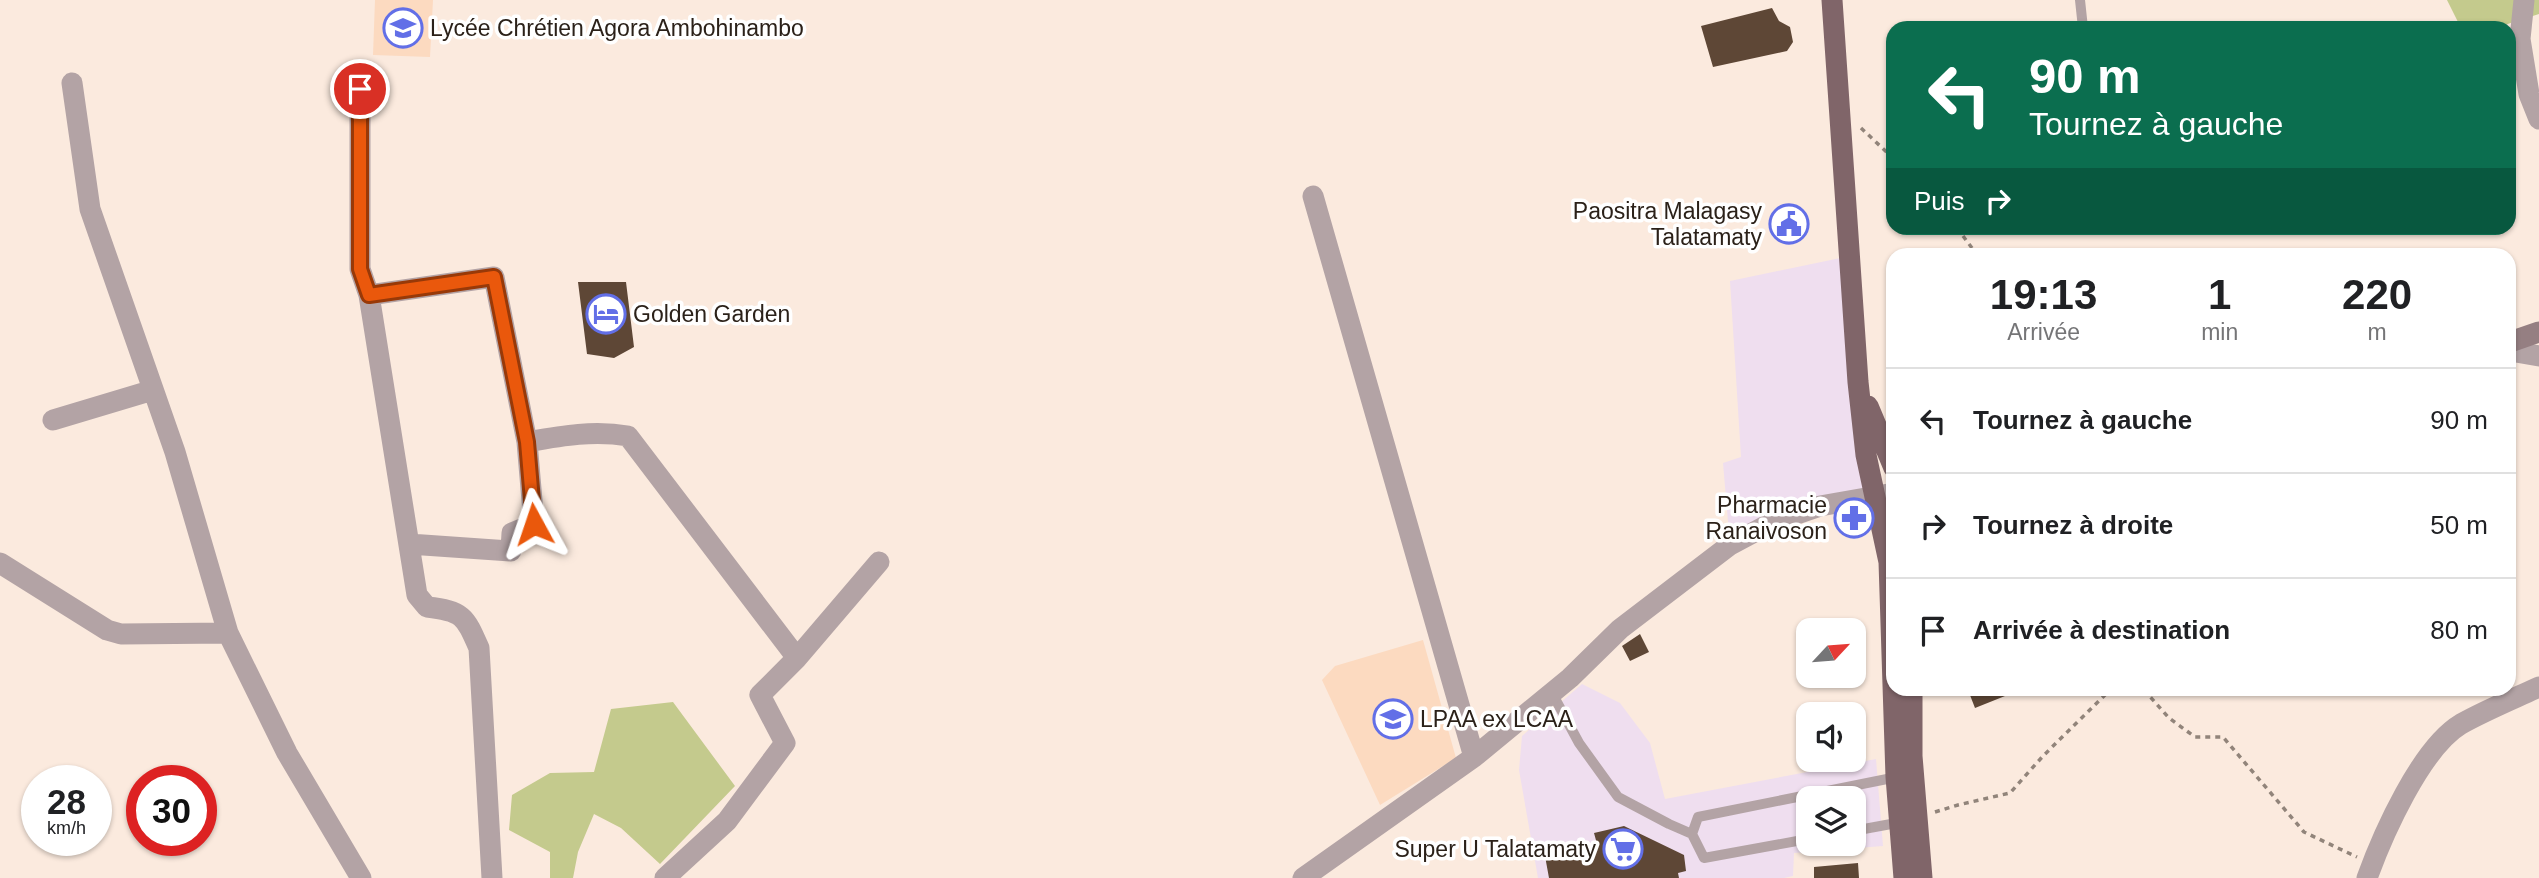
<!DOCTYPE html>
<html lang="fr">
<meta charset="utf-8">
<style>
:root{--surface:#fff;--page:#f2f2f2;--text:#202124;--muted:#757577;--line:#e0e0e0}
body{margin:0;font-family:Helvetica,sans-serif;background:var(--page);color:var(--text);height:100vh;display:flex;flex-direction:column;font-size:26px;white-space:nowrap}
*{box-sizing:border-box;margin:0}
p{font-size:23px;color:var(--muted)}
.icon{flex:none;width:38px;height:38px;fill:none;stroke:currentColor;stroke-width:2;stroke-linecap:round;stroke-linejoin:round}
.map{position:relative;flex:1;overflow:hidden}
.panel{position:absolute;left:1886px;top:248px;width:630px;height:448px;display:flex;flex-direction:column;background:var(--surface);border-radius:21px;box-shadow:0 2px 5px #0004}
.panel>*{flex:none}
.hud{position:absolute;left:1886px;top:21px;width:630px;height:214px;border-radius:21px;box-shadow:0 2px 5px #0004;background:#0b6e4f;color:#fff;overflow:hidden}
.needle{width:46px;rotate:64deg}
.buttons{position:absolute;left:1796px;top:618px;display:grid;gap:14px}
.buttons a{display:grid;place-items:center;width:70px;height:70px;border-radius:14px;background:var(--surface);box-shadow:0 2px 5px #0004;font-size:35px}
.speed{position:absolute;left:21px;top:765px;display:flex;gap:14px;font-size:35px;font-weight:700;text-align:center}
.speed>*{display:grid;place-content:center;width:91px;height:91px;border-radius:50%;background:var(--surface);box-shadow:0 2px 5px #0004;line-height:1}
.speed small{font-size:18px;font-weight:400}
.speed .limit{border:10px solid #d22;background:#fff;color:#111}
.pin{position:absolute;display:grid;place-items:center;width:60px;height:60px;color:#fff;margin:-30px;border:4px solid #fff;border-radius:50%;box-shadow:0 2px 7px #0007}
.me{position:absolute;width:77px;margin:-38px;rotate:355deg;stroke-linejoin:round;filter:drop-shadow(0 0 5px #0008)}
.turn{display:flex;align-items:center;gap:24px;height:147px;padding:0 28px;font-size:32px}
.turn .icon{width:91px;height:91px;stroke-width:2.5}
.turn b{display:block;font-size:49px;line-height:60px}
.then{display:flex;align-items:center;height:66px;padding:0 28px;background:#0003;gap:14px;font-size:26px}
.eta{display:flex;justify-content:space-evenly;align-items:center;height:119px;text-align:center}
.eta b{font-size:42px;font-weight:700;line-height:49px}
ul{padding:0;list-style:none}
li{display:flex;align-items:center;gap:21px;height:105px;padding:0 28px;border-top:2px solid var(--line)}
li div{flex:1}
li b{display:block;font-size:26px}
li em{font-style:normal}
.map>svg:first-child{display:block}
.commercial{fill:#efdeef;fill-rule:evenodd}
.built{fill:#fcdac0}
.green{fill:#c4ca8d}
.building{fill:#5e4736}
.lines{fill:none;stroke-linecap:round;stroke-linejoin:round}
.path{stroke:#91847a;stroke-width:3.5;stroke-dasharray:5 5;stroke-linecap:butt}
.service{stroke:#b3a3a5;stroke-width:10}
.minor{stroke:#b3a3a5;stroke-width:21}
.secondary{stroke:#957f82;stroke-width:21}
.primary{stroke:#806569;stroke-width:21}
.route-casing{stroke:#983908;stroke-width:18}
.route{stroke:#ea580c;stroke-width:12}
.labels{text-anchor:middle;dominant-baseline:central;stroke-width:7;stroke-linejoin:round;paint-order:stroke}
.poi-label{font-size:23px;fill:#2b2119;stroke:#fff;text-anchor:start}
</style>
<div class="map">
<svg width="2539" height="878" viewBox="0 0 2539 878">
<rect width="100%" height="100%" fill="#fbeade"/>
<!-- commercial -->
<path class="commercial" d="M1850,256L1873,496L1730,545L1723,463L1741,457L1730,281Z
M1582,684L1620,703L1650,743L1665,799L1876,759L1883,846L1794,853L1793,876L1784,878H1538L1519,770L1522,736ZM1808,798H1853V844H1808Z"/>
<!-- built -->
<path class="built" d="M375,0H433L430,57L373,55Z
M1423,640L1456,758L1380,805L1322,680L1335,666Z"/>
<!-- green -->
<path class="green" d="M2447,0H2539V14L2495,28H2461Z
M673,702L735,786L660,864L621,828L594,814L578,852L573,878H550V852L509,830L512,795L550,773L594,772L611,709Z"/>
<!-- building -->
<path class="building" d="M1772,8L1779,21L1790,27L1793,42L1787,51L1713,67L1701,26Z
M578,282H626L634,347L614,358L587,354Z
M1640,634L1649,652L1630,661L1622,646Z
M1968,690H2020L1975,708Z
M1624,826L1684,855L1686,871L1678,873L1679,878H1549L1545,856L1597,844L1594,833Z
M1858,863L1859,878H1814V867Z"/>
<g class="lines">
<!-- path -->
<path class="path" d="M1861,128L1894,159
M1957,228L1978,256
M2144,690L2169,718L2195,737H2223L2304,832L2357,857
M1935,812L1958,805L2010,793L2043,756L2106,694L2118,690"/>
<!-- service -->
<path class="service" d="M2080,0L2083,28
M1552,693L1579,743L1618,797L1669,824L1692,834L1704,858L1808,839
M1853,831L1902,822
M1692,834L1698,817L1897,777"/>
<!-- minor -->
<path class="minor" d="M2524,0L2520,39L2529,94L2539,119
M72,83L90,209L175,452L228,633L287,753L361,878
M360,89V269L369,295L417,595L427,607C463,611 465,616 479,648L492,878
M1313,196L1474,757
M369,295L494,277L527,442L534,524L512,533L511,551L409,544
M2510,351L2539,356
M53,420L153,390
M527,442C561,436 593,430 628,436L797,658
M0,563L107,630L121,634L228,633
M665,878L727,821L785,743L760,695L797,658L879,562
M1303,878L1474,757L1570,678L1620,629L1730,545L1773,522L1820,506L1894,493
M2367,878C2383,834 2421,748 2461,724C2486,710 2513,699 2539,687"/>
<!-- secondary -->
<path class="secondary" d="M2510,342L2539,332"/>
<!-- primary -->
<path class="primary" d="M1832,0L1858,382L1866,455L1889,562L1896,777L1904,878
M1868,406L1894,468
M1912,690V756L1922,878"/>
</g>
<g class="lines">
<!-- route casing -->
<g class="route-casing">
<path id="route" d="M360,89V269L369,295L494,277L527,442L534,524"/>
</g>
<!-- route -->
<use href="#route" class="route"/>
</g>
<!-- icons -->
<defs>
<g id="school-ring" transform="scale(2.0125)"><circle r="9.5" fill="#fff" stroke="#626fe7" stroke-width="1.5"/><path d="M0-5L7-2L0 1L-7-2ZM-4 1L0 2.5L4 1V4Q0 6-4 4Z" fill="#626fe7"/></g>
<g id="civic-ring" transform="scale(2.0125)"><circle r="9.5" fill="#fff" stroke="#626fe7" stroke-width="1.5"/><path d="M-.6-6.5H3V-4.5H.6V-3L4-1V1h2V6H-6V1h2V-1L-.6-3ZM-1.2 2.5V6h2.4V2.5Z" fill="#626fe7"/></g>
<g id="hotel-ring" transform="scale(2.0125)"><circle r="9.5" fill="#fff" stroke="#626fe7" stroke-width="1.5"/><path d="M-6-4.5h1.5V1H6V5H4.5V3h-9V5H-6ZM-4 0a1.8 1.8 0 1 1 3.6 0ZM.5 0V-2.5h3Q6-2.5 6 0Z" fill="#626fe7"/></g>
<g id="pharmacy-ring" transform="scale(2.0125)"><circle r="9.5" fill="#fff" stroke="#626fe7" stroke-width="1.5"/><path d="M-2-6h4v4h4v4h-4v4h-4v-4h-4v-4h4Z" fill="#626fe7"/></g>
<g id="supermarket-ring" transform="scale(2.0125)"><circle r="9.5" fill="#fff" stroke="#626fe7" stroke-width="1.5"/><path d="M-6-5.5h2.5l.6 2H6L4.5 2H-2.5L-4.4-4H-6ZM-1.5 3.2a1.3 1.3 0 1 0 .1 0ZM3 3.2a1.3 1.3 0 1 0 .1 0Z" fill="#626fe7"/></g>
</defs>
<g fill-rule="evenodd">
<use href="#school-ring" x="403" y="28"/>
<use href="#civic-ring" x="1789" y="224"/>
<use href="#hotel-ring" x="606" y="314"/>
<use href="#pharmacy-ring" x="1854" y="518"/>
<use href="#school-ring" x="1393" y="719"/>
<use href="#supermarket-ring" x="1623" y="849"/>
</g>
<g class="labels">
<!-- poi labels -->
<g class="poi-label">
<text x="430" y="28">Lycée Chrétien Agora Ambohinambo</text>
<text x="1762" y="211" text-anchor="end">Paositra Malagasy<tspan x="1762" dy="26">Talatamaty</tspan></text>
<text x="633" y="314">Golden Garden</text>
<text x="1827" y="505" text-anchor="end">Pharmacie<tspan x="1827" dy="26">Ranaivoson</tspan></text>
<text x="1420" y="719">LPAA ex LCAA</text>
<text x="1596" y="849" text-anchor="end">Super U Talatamaty</text>
</g>
</g>
</svg>
<div class="buttons">
<a><svg class="needle" viewBox="-14 -14 28 28"><path d="M0-13l5 13h-10z" fill="#e53935"/><path d="M0 13l5-13h-10z" fill="#757577"/></svg></a>
<a><svg class="icon" aria-label="sound" viewBox="0 0 24 24"><path d="M4 9h4l5-4v14l-5-4H4zM17 9q2 3 0 6"/></svg></a>
<a><svg class="icon" aria-label="layers" viewBox="0 0 24 24"><path d="M12 4l9 5-9 5-9-5zM3 14l9 5 9-5"/></svg></a>
</div>
<div class="speed"><div>28<small>km/h</small></div><div class="limit">30</div></div>
<div class="pin" style="left:360px;top:89px;background:#d93025"><svg class="icon" aria-label="arrive" viewBox="0 0 24 24"><path d="M6 21V4h12l-3 4 3 4H6"/></svg></div>
<svg class="me" style="left:534px;top:524px" viewBox="-20 -20 40 40"><path d="M0-17L14 15 0 8-14 15z" fill="#ea580c" stroke="#fff" stroke-width="4"/></svg>
<div class="hud">
<div class="turn"><svg class="icon" aria-label="left" viewBox="0 0 24 24"><path d="M17 20v-9H6M10 6l-5 5 5 5"/></svg><div><b>90 m</b>Tournez à gauche</div></div>
<div class="then">Puis<svg class="icon" aria-label="right" viewBox="0 0 24 24"><path d="M7 20v-9h11M14 6l5 5-5 5"/></svg></div>
</div>
<section class="panel">
<div class="eta">
<div><b>19:13</b><p>Arrivée</p></div>
<div><b>1</b><p>min</p></div>
<div><b>220</b><p>m</p></div>
</div>
<ul>
<li><svg class="icon" aria-label="left" viewBox="0 0 24 24"><path d="M17 20v-9H6M10 6l-5 5 5 5"/></svg><div><b>Tournez à gauche</b></div><em>90 m</em></li>
<li><svg class="icon" aria-label="right" viewBox="0 0 24 24"><path d="M7 20v-9h11M14 6l5 5-5 5"/></svg><div><b>Tournez à droite</b></div><em>50 m</em></li>
<li><svg class="icon" aria-label="arrive" viewBox="0 0 24 24"><path d="M6 21V4h12l-3 4 3 4H6"/></svg><div><b>Arrivée à destination</b></div><em>80 m</em></li>
</ul>
</section>
</div>
